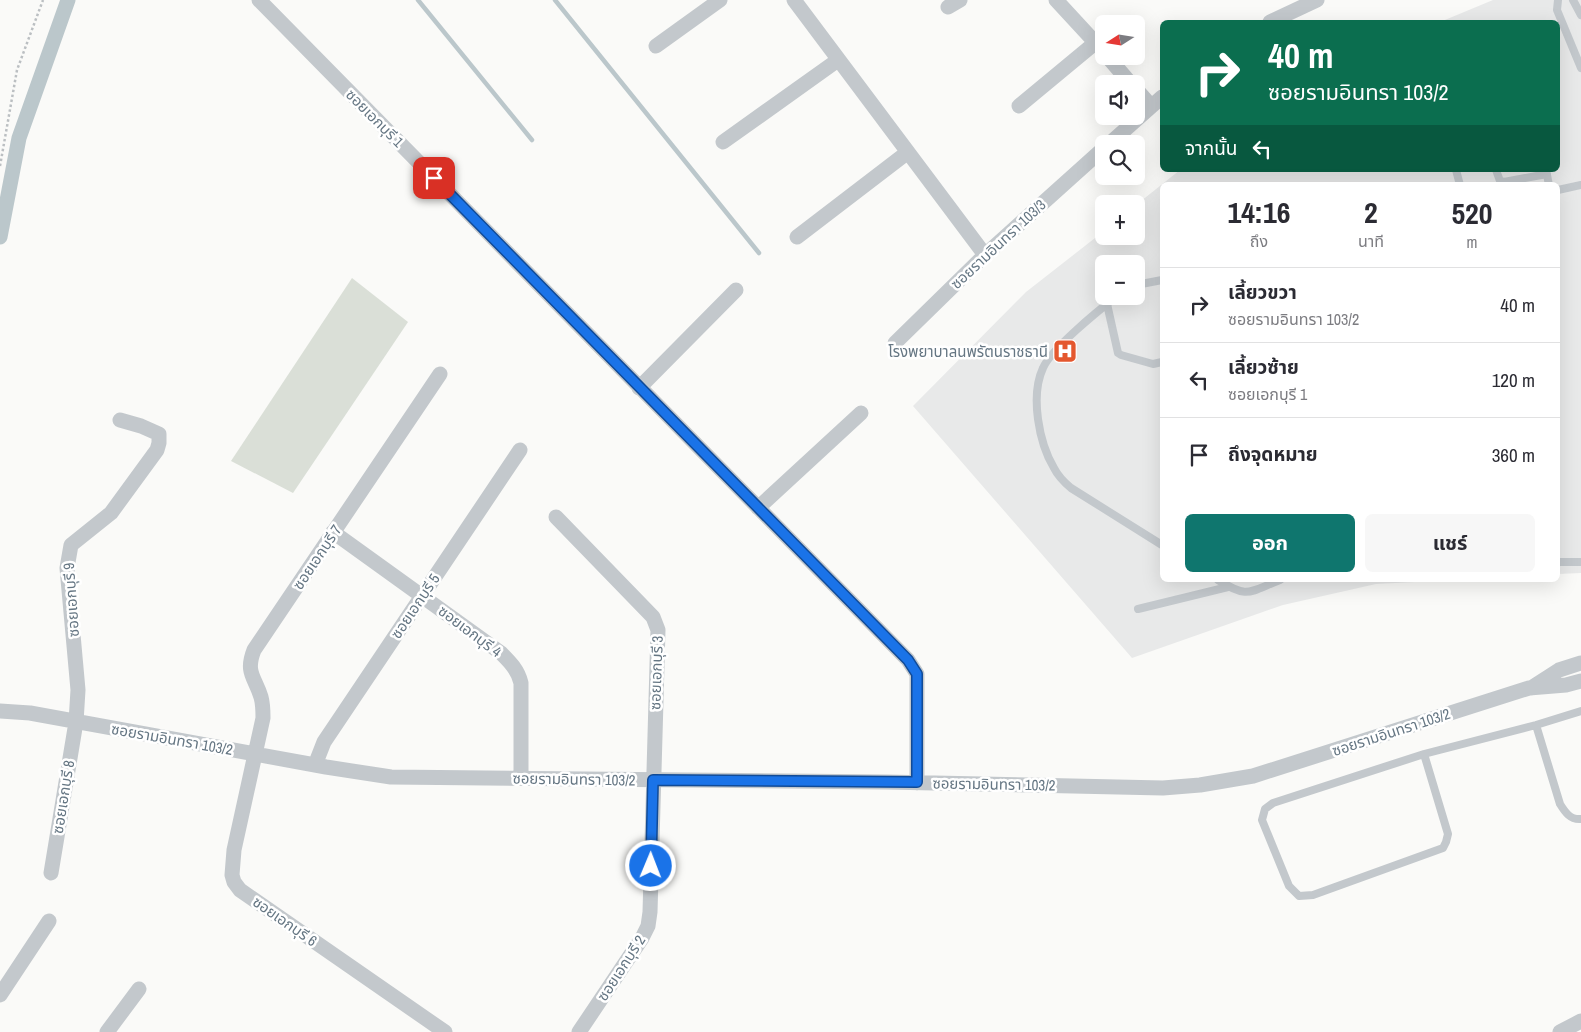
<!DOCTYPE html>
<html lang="th">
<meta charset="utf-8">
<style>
:root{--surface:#fff;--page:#f7f7f7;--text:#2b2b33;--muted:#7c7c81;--line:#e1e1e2;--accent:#0f766e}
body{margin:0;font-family:"Archivo Narrow","Noto Sans Thai",sans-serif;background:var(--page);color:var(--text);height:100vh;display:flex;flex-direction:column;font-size:19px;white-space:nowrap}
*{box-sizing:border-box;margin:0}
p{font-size:16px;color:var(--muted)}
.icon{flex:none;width:28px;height:28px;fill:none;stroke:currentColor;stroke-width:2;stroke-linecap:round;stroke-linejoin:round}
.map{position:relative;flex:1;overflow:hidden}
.sheet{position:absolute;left:1160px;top:182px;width:400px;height:400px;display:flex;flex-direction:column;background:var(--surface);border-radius:8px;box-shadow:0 5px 20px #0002}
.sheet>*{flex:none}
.guide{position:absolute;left:1160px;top:20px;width:400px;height:152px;border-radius:8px;box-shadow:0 5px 20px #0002;background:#0b6e4f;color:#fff;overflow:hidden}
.needle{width:32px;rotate:258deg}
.fabs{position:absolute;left:1095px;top:15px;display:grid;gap:10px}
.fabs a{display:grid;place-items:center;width:50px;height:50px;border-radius:8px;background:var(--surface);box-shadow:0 5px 20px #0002;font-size:25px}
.pin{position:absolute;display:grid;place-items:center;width:42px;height:42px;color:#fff;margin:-21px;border-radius:10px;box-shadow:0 2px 8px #0006}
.me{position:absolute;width:55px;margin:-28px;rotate:1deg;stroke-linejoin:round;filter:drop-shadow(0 0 4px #0008)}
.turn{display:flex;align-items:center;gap:18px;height:105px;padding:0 25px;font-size:22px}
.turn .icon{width:65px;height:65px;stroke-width:2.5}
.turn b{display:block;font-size:35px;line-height:42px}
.then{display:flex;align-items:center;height:48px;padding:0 25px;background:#0003;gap:10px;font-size:19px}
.eta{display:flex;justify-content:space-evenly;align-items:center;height:85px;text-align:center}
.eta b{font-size:30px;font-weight:700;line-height:35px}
.action{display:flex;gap:10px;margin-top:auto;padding:10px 25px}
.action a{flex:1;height:58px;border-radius:8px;background:var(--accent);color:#fff;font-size:20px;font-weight:700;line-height:58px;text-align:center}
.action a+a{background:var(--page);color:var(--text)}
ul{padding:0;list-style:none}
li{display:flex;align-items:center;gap:15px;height:75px;padding:0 25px;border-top:1px solid var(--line)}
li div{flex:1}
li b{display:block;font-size:19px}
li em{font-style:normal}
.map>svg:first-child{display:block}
.built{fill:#e8e9e9;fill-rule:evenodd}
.green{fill:#dadfd7}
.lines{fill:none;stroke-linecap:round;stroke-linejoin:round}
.stream{stroke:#bbc7cb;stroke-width:4.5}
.canal{stroke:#bbc7cb;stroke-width:15}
.path{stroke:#bbbfc2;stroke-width:2.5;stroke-dasharray:2.5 2.5;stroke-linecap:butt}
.lane{stroke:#c3c8cc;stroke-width:8}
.street{stroke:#c3c8cc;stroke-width:15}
.route-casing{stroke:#114b97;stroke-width:12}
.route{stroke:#1a73e8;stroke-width:9}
.labels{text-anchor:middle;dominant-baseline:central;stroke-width:5;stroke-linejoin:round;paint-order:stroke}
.street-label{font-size:15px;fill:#657683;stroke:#fff}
.poi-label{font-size:15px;fill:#657683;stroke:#fff;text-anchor:end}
</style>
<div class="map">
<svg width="1581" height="1032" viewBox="0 0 1581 1032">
<rect width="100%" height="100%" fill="#fafaf8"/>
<!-- built -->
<path class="built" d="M1493,0H1581V573L1558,574V185H1162V580H1453L1376,584L1283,605L1132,658L913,406L1026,292L1104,231V236H1136V205L1180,170H1558V22H1440ZM1104,264H1136V296H1104Z"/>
<!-- green -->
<path class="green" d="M352,278L408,322L293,493L231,461Z"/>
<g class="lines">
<!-- stream -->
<path class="stream" d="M418,0L532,140
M555,0L759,253"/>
<!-- canal -->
<path class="canal" d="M0,237L19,138L68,0"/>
<!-- path -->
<path class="path" d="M0,166L17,70L43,0"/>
<!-- lane -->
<path class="lane" d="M1558,0L1557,10L1581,68
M1573,0L1581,15
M1456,170L1460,185
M1496,170L1500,181L1504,182L1547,174
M1546,170L1549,185
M1558,190L1581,185
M1136,285L1162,280
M1117,296C1099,310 1051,349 1043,368C1030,396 1039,443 1054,468C1058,476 1065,483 1071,488L1162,545
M1107,304L1118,353L1121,355L1153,364L1162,362
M1558,562H1581
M1218,580C1248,599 1249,592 1280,580
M1138,609L1228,587
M1536,725L1560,804C1565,812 1570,820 1581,819
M1424,754L1273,803L1265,809L1262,820L1289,886L1299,896L1313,895L1443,848L1446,842L1448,834L1424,754L1536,725L1581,711"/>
<!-- street -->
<path class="street" d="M259,0L908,660L917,674V783
M794,0L985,255
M1056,0L1104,52
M948,7L960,0
M1270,22L1317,0
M656,46L720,0
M1107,56L1131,84
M1136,89L1151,106
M1019,106L1095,43
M723,142L838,60
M1109,144L1162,97
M797,237L908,152
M895,343L985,255L1104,148
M440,374L254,650C245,673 255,677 261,697C263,704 263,711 263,718L234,850L232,875L234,882L240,890L445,1032
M639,388L736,290
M758,508L861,413
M556,517L653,617L658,630L650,912L648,926L642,938L579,1032
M333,532L501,653C510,662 518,670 521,683V778
M1531,688L1559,670L1581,663
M0,711L30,713L326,767L391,777L886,782L1163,788L1200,785L1253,776L1529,688L1566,685L1581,681
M315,765L324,742L520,450
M51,873L76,722L78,690L67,568L71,545L111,513L157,450L159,443V434L141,426L120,420
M0,995L49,921
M107,1032L139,989
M1560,1032L1581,1021"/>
</g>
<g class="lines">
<!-- route casing -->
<g class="route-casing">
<path id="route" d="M434,178L908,660L917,674V782L653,780L651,866"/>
</g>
<!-- route -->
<use href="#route" class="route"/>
</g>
<!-- icons -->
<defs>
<g id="hospital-square" transform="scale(1.25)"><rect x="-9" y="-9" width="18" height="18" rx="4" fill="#e4572e" stroke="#fff"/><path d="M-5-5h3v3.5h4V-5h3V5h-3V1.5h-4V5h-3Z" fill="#fff"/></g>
</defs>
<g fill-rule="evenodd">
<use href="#hospital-square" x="1065" y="351"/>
</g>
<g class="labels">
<!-- street labels -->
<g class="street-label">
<text transform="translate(375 118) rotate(45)">ซอยเอกบุรี 1</text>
<text transform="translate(998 244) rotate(-43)">ซอยรามอินทรา 103/3</text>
<text transform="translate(317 557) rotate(-56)">ซอยเอกบุรี 7</text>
<text transform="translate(71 600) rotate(-94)">ซอยเอกบุรี 9</text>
<text transform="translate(415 606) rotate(-56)">ซอยเอกบุรี 5</text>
<text transform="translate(470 631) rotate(37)">ซอยเอกบุรี 4</text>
<text transform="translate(656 673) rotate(-88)">ซอยเอกบุรี 3</text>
<text transform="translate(1391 732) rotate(-18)">ซอยรามอินทรา 103/2</text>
<text transform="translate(172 739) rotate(10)">ซอยรามอินทรา 103/2</text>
<text transform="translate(574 779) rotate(1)">ซอยรามอินทรา 103/2</text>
<text transform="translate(994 784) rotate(1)">ซอยรามอินทรา 103/2</text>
<text transform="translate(63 797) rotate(-81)">ซอยเอกบุรี 8</text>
<text transform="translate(285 921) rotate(35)">ซอยเอกบุรี 6</text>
<text transform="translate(621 968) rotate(-57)">ซอยเอกบุรี 2</text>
</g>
<!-- poi labels -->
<g class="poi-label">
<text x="1048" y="351">โรงพยาบาลนพรัตนราชธานี</text>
</g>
</g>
</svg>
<div class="fabs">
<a><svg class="needle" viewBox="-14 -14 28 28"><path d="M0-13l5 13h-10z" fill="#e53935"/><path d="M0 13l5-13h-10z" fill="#7c7c81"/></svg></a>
<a><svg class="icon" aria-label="sound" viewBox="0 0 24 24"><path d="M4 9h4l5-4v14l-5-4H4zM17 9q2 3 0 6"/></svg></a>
<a><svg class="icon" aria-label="search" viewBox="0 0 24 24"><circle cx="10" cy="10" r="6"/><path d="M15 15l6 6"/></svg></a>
<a>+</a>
<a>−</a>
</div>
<div class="pin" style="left:434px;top:178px;background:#d93025"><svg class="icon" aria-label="arrive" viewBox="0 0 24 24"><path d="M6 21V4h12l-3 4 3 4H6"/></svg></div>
<svg class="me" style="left:651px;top:866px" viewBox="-20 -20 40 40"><circle r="17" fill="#1a73e8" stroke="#fff" stroke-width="3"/><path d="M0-11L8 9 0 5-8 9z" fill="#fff"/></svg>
<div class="guide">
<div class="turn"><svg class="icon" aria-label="right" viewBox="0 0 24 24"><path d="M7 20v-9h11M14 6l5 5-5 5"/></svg><div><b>40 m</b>ซอยรามอินทรา 103/2</div></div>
<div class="then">จากนั้น<svg class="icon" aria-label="left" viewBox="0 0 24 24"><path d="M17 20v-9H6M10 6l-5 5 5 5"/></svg></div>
</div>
<section class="sheet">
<div class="eta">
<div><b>14:16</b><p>ถึง</p></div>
<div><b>2</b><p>นาที</p></div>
<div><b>520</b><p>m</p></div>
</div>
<ul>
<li><svg class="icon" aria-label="right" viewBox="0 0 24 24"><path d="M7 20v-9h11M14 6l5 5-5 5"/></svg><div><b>เลี้ยวขวา</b><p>ซอยรามอินทรา 103/2</p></div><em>40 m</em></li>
<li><svg class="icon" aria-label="left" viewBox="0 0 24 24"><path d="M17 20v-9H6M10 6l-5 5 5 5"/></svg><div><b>เลี้ยวซ้าย</b><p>ซอยเอกบุรี 1</p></div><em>120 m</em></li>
<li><svg class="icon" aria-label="arrive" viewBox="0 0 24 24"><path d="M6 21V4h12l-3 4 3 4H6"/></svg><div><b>ถึงจุดหมาย</b></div><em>360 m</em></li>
</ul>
<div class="action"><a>ออก</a><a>แชร์</a></div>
</section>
</div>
